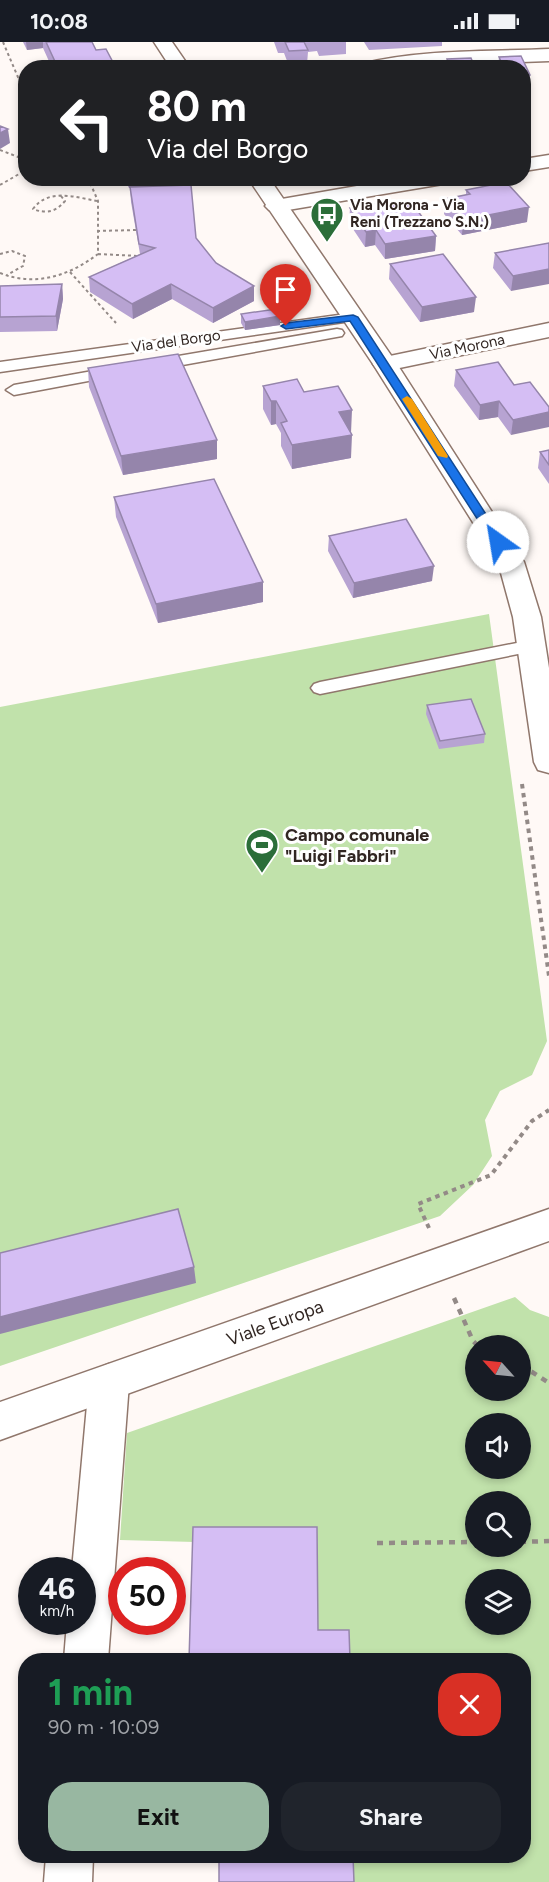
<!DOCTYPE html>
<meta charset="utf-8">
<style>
:root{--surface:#171b24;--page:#20242c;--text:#f1f3f6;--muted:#9ea1a6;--accent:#98b7a1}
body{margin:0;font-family:Figtree,sans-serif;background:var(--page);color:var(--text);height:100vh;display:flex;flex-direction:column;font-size:22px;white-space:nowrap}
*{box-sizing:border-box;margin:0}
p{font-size:20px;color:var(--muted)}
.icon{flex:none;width:33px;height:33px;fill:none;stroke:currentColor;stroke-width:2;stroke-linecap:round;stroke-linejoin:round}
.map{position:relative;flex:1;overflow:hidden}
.side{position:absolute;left:18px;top:1611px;width:513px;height:210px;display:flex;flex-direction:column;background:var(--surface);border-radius:24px;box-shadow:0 3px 9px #0003}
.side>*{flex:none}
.top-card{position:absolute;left:18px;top:18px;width:513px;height:126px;border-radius:24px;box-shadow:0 3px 9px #0003;background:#202124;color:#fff;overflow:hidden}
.needle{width:39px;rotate:297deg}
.fabs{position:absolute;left:465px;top:1293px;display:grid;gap:12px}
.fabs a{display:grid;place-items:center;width:66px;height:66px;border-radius:50%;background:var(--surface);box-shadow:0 3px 9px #0003;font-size:30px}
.speed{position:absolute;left:18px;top:1515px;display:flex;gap:12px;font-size:30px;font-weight:700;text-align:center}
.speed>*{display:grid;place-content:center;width:78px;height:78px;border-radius:50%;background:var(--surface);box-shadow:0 3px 9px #0003;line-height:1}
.speed small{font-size:15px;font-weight:400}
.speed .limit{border:9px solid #d22;background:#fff;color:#111}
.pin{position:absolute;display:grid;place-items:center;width:51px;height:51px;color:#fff;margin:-62px -26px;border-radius:50% 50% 50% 0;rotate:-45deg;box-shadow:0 0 6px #0007}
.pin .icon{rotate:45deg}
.me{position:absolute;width:66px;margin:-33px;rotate:328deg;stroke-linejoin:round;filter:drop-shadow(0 0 4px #0008)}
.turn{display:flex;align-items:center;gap:21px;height:126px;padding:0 30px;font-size:27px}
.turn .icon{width:78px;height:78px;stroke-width:2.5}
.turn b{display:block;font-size:42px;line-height:51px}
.round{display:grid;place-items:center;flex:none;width:63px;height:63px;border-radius:24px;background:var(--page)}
.head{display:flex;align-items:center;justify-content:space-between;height:102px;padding:0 30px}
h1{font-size:36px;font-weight:700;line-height:45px;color:#1e9e55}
.primary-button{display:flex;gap:12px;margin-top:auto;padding:12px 30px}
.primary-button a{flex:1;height:69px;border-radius:24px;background:var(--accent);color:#111;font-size:24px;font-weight:700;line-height:69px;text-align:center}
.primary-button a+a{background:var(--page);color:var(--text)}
.status{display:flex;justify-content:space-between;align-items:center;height:42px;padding:0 30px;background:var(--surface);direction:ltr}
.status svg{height:16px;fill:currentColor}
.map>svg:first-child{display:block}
.green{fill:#c1e2ab;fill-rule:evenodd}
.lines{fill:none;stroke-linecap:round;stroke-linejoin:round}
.service-casing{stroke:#90776c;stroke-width:3}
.minor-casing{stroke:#90776c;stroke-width:3}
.secondary-casing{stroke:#90776c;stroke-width:3}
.path-far2{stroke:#938a87;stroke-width:2;stroke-dasharray:3 3;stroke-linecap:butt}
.path-far1{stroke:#938a87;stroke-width:4;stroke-dasharray:4.5 4.5;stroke-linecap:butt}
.path{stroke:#938a87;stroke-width:4.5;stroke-dasharray:6 6;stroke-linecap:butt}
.service{fill:#fff;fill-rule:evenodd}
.minor{fill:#fff;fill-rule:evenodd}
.secondary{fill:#fff;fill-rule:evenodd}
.wall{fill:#b7a3d2}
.shaded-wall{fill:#9585ab}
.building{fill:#d5bef4;stroke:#9585ab;stroke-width:1.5}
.route{fill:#1a73e8;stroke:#114b97;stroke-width:1.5}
.slow{fill:#f59e0b}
.labels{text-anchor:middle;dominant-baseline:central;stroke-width:6;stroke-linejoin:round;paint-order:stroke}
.far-poi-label{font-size:15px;font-weight:bold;fill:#312622;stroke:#fff;text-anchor:start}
.far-street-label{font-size:15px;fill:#312622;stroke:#fff}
.poi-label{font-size:18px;font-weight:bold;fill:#312622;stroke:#fff;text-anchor:start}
.street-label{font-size:18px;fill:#312622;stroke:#fff}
</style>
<div class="status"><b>10:08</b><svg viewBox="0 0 49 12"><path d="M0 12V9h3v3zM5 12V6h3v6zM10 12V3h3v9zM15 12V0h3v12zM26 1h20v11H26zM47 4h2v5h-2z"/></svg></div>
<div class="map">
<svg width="549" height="1840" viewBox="0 0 549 1840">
<rect width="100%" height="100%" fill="#fff9f6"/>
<!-- green -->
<path class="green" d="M489,572L547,999L532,1033L500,1049L485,1078L492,1114L473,1143L440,1174L0,1324V665Z
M515,1255L530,1268L549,1275V1840H352L351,1814H524V1618H348L317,1601L195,1500L120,1498L127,1391ZM476,1304H520V1348H476ZM476,1382H520V1426H476ZM476,1460H520V1504H476ZM476,1538H520V1582H476Z"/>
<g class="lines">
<!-- service casing -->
<g class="service-casing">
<path id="service" d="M353,271L360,275L358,278L0,330V320Z
M337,287L342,288L344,291L342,294L155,328L147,323L155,318Z
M115,325L123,330L120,333L14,353L6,348L14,343Z
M532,598L538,600L541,604L538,608L320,652L314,650L311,646L314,642L320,640Z"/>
</g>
<!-- minor casing -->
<g class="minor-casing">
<path id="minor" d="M549,7V19L359,26L361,22C421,7 487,10 549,7Z
M549,113V125L524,129V117Z
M403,136H453L450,140L443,142L276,170L269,168L265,164L269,160L276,158Z
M549,281V295L385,329L377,327L373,322L377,317L385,315Z
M109,1322L123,1328L129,1341L108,1618H64L67,1580H82V1528H72L89,1341L95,1328Z
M46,1814H93L92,1840H44Z"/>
</g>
<!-- secondary casing -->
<g class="secondary-casing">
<path id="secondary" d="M154,0H172L190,26H171Z
M248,136H269L397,322L524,520L541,575L549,626V731L538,728L534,720L513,575L498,520L373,322Z
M549,1167V1199L0,1398V1360Z"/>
</g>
<!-- path-far2 -->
<path class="path-far2" d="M3,0L26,54
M0,108L26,118
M89,140L103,137
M0,143L26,128
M61,154L65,159C56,170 46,172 33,167C48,146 75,155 97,159
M97,189L136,188
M0,212L12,209L25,214L23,224L7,233
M98,212L139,214
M70,230L116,281
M0,231C35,245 69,234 98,212V159L88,136"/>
<!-- path-far1 -->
<path class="path-far1" d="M522,742L549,934
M429,1186L418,1162L491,1133L532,1079L549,1068"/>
<!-- path -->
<path class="path" d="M454,1256L473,1299L478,1304
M520,1326L532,1330L549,1341
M520,1500L549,1499
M377,1501L476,1500"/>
<!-- service -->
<use href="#service" class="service"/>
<!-- minor -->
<use href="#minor" class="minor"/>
<!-- secondary -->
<use href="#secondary" class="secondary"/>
</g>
<!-- wall -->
<path class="wall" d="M23,0H92L96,8L116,26H52L43,6L27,8Z
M274,0H346V12L319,14L317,9L308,10L307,22L289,24L284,11H278Z
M364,0H442V4L369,8Z
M521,14L530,33L529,48H524V26H498L499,15Z
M447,17L475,26H446Z
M124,136H178V138L134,145L196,196L216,221L254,259L213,281L172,257L133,277L90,250L89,235L140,212L131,160L130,146H129Z
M466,148L527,180L462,193L444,172L445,157L466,153Z
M396,163L436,194L435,209L385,217L375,203L365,205L349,181L350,166Z
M549,201L511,249L493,226L495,211Z
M390,222L474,270L420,280L389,237Z
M62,242L63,257L57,289L0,290V244Z
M241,272L280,274V283L245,288L241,281Z
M88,326L217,417L123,433L89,345Z
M456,328L514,343L530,340L511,393L498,375L479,378L454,344Z
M263,344L351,391V416L292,427L281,404V391L276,382L271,383L263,367Z
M549,408V442L538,426L540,410Z
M114,455L263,560L158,581L116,475Z
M329,494L432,539L353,556L328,509Z
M427,663L485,692L484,701L439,707L426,672Z"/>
<!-- shaded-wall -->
<path class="shaded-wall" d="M26,0H43V6L27,8Z
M8,87L10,101L0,107V91Z
M128,136H178V138L129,146Z
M529,165L527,180L462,193L463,178Z
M376,188L375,203L365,205L366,190Z
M436,194L435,209L385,217V202Z
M549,227V242L511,249L513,234Z
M62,242L63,257L57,289L56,274Z
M171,242L172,257L133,277L132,262Z
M254,244V259L213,281V266Z
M476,255L474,270L420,280L422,265Z
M280,274V283L245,288V280Z
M271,359H276V382L271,383Z
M499,359L498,375L479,378L480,363Z
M352,368L351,391L339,370Z
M549,370V385L511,393L513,378Z
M352,393L351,416L292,427V403Z
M217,398V417L123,433L121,414Z
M434,524L432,539L353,556L354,541Z
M263,540V560L158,581L156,562Z
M194,1225L196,1241L0,1292V1275Z"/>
<!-- building -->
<path class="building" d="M46,0H92L96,8L106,7L116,26H58Z
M285,0H304L308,8L289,9Z
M521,14L530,33L524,34V26H504L499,15Z
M471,16L475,26H450L447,17Z
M414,19L419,26L369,25Z
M345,24L347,26H331Z
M0,84L8,87L0,91Z
M506,140L529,165L463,178L445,157L470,152L466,148Z
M191,143L196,196L216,221L254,244L213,266L171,242L132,262L89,235L155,206L139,202L130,145Z
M394,159L396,163L412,161L436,194L385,202L376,188L366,190L350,166Z
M549,201V227L513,234L495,211Z
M443,212L476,255L422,265L390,222Z
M62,242L56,274L0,275V244Z
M276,267L280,274L245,280L241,272Z
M178,312L217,398L121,414L88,326Z
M498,320L514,343L530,340L549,365V370L513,378L499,359L480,363L456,328Z
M297,337L304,350L338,344L352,368L339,370L352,393L292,403L281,381L287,379L276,359H271L263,344Z
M549,408V423L540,410Z
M214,437L263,540L156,562L114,455Z
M406,477L434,524L354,541L329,494Z
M471,657L485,692L440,699L427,663Z
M178,1167L194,1225L0,1275V1211Z
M193,1485H317L318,1588H349L350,1618H189Z
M219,1814H353L354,1840H219Z"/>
<!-- route -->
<path class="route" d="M353,273L358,275L504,500L502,503H494L350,279L286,287L281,284L286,281Z"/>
<!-- slow -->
<path class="slow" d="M407,354L412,357L448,414L447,416L438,414L402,357Z"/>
<!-- icons -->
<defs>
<g id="bus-pin" transform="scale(1.725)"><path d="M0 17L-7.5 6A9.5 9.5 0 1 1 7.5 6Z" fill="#2b6e39" stroke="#fff"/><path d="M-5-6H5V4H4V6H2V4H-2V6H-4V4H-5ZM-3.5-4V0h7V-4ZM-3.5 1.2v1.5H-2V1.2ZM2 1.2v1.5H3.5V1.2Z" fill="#fff"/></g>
<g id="stadium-pin" transform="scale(1.725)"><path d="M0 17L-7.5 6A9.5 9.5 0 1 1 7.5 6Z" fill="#2b6e39" stroke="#fff"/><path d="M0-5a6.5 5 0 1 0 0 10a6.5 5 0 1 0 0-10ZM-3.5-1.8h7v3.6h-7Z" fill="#fff"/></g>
</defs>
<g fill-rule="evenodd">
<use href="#bus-pin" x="327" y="172"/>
<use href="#stadium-pin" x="262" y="803"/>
</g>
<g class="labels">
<!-- far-poi labels -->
<g class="far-poi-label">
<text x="350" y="163">Via Morona - Via<tspan x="350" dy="17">Reni (Trezzano S.N.)</tspan></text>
</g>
<!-- far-street labels -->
<g class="far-street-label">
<text transform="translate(176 299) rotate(-8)">Via del Borgo</text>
<text transform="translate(467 305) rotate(-12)">Via Morona</text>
</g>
<!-- poi labels -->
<g class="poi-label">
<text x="285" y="793">Campo comunale<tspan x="285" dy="21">"Luigi Fabbri"</tspan></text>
</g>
<!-- street labels -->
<g class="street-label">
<text transform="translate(275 1281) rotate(-20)">Viale Europa</text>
</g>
</g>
</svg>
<div class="fabs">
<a><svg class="needle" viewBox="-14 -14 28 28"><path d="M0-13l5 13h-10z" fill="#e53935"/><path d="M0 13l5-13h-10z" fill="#9ea1a6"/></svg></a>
<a><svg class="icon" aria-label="sound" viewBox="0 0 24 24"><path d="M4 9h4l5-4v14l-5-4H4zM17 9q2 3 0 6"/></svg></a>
<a><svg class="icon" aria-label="search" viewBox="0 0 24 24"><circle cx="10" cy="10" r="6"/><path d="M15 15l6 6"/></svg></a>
<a><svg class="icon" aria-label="layers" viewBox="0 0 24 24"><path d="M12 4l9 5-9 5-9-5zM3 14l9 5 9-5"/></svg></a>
</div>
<div class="speed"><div>46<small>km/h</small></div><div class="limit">50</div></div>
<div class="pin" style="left:286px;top:284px;background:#d93025"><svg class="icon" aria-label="arrive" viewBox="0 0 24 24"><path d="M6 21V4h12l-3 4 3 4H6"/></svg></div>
<svg class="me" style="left:498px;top:500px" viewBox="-20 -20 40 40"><circle r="19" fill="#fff"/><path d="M0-13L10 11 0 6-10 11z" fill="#1a73e8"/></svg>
<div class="top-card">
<div class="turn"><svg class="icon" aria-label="left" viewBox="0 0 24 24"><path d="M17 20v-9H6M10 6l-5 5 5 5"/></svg><div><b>80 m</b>Via del Borgo</div></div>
</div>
<section class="side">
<div class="head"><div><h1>1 min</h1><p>90 m · 10:09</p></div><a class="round" style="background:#d93025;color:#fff"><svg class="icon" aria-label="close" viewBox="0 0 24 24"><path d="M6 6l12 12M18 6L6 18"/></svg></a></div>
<div class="primary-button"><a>Exit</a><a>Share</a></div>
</section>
</div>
